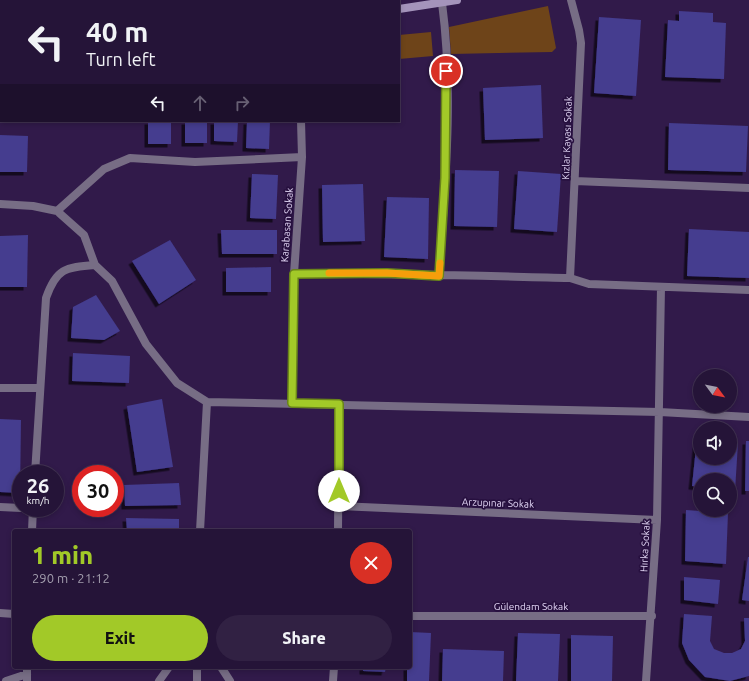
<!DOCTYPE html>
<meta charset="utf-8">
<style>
:root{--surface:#251438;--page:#312143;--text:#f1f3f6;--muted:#a39eae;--line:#423353;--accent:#a2c928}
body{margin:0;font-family:Ubuntu,sans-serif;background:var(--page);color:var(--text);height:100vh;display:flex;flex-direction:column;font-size:15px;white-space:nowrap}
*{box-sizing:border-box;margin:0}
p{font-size:13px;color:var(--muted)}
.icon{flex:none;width:22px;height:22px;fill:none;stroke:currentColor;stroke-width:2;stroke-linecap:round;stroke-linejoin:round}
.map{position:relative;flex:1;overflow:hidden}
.sheet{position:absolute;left:12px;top:529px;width:400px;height:140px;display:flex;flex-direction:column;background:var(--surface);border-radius:4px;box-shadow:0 2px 6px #0003,0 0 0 1px var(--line)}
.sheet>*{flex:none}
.guide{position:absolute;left:0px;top:0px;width:400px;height:122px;box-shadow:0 2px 6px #0003,0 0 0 1px var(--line);background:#251438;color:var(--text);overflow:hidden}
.needle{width:26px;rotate:122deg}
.controls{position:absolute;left:693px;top:369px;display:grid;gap:8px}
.controls a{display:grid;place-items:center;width:44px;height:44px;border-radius:50%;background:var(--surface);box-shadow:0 2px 6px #0003,0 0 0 1px var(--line);font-size:20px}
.speed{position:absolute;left:12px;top:465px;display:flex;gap:8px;font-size:20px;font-weight:700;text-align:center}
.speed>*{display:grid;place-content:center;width:52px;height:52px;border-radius:50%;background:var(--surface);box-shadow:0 2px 6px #0003,0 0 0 1px var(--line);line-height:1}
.speed small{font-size:10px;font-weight:400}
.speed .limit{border:6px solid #d22;background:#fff;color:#111}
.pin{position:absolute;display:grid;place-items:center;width:34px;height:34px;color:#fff;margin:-17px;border:2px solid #fff;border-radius:50%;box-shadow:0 1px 4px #0007}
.me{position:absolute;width:44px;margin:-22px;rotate:0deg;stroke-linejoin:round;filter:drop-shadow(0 0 3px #0008)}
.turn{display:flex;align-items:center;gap:14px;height:84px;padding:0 20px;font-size:18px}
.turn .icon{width:52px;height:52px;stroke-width:2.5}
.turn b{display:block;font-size:28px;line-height:34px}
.lanes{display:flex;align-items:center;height:38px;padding:0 20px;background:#0003;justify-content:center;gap:20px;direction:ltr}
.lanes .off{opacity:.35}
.round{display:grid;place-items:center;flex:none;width:42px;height:42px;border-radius:21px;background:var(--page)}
.overview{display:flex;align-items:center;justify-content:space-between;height:68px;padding:0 20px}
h1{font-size:24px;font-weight:800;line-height:30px;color:var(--accent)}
.cta{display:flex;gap:8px;margin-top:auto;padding:8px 20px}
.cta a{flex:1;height:46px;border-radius:24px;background:var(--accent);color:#111;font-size:16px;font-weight:800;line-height:46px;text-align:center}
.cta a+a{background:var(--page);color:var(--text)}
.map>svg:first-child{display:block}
.green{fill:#6e4419}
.building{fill:#443c8f;filter:url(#shadow)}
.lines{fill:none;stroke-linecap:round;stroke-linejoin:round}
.minor{stroke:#776d85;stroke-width:8}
.secondary{stroke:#a494bb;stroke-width:8}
.route-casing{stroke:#69831a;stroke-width:10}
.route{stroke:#a2c928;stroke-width:7}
.slow{stroke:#f59e0b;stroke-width:7}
.labels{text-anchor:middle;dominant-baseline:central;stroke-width:3.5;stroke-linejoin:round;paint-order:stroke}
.street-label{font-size:10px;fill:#e2d6f5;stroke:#27103f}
</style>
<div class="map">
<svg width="749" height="681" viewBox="0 0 749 681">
<defs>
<filter id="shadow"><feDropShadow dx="-3.5" dy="3.5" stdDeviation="0" flood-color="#0009"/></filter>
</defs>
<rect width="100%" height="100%" fill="#311a4a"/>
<!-- green -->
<path class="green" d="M548,6L556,48L552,52L451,54L449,27Z
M431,32L433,56L399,59V35Z"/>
<!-- building -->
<path class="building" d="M679,11L713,13V22L726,23L724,79L665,77L668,20L679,21Z
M599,17L641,20L636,96L594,93Z
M541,85L543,138L485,140L483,88Z
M148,121H171V144H148Z
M185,121H207V143H185Z
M214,121H238L237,142L214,141Z
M247,121H270L269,149L246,148Z
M669,123L748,126L746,172L668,170Z
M0,135L28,136L27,172H0Z
M455,170L499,171L497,227L454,226Z
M518,171L561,174L557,232L514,229Z
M252,174L278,175L276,219L250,218Z
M363,184L365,241L323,242L322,185Z
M387,197L429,198L428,259L384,257Z
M689,229L749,232V278L687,276Z
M221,230H277V254H222Z
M28,235L27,287H0V236Z
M170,240L196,280L159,304L132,261Z
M271,267V292H226V268Z
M96,295L120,331L104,340L71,338L73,307Z
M73,353L130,356L129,383L72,381Z
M162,399L173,467L137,472L127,406Z
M0,419L21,420L20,493L0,492Z
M697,438H700V458H730V442L738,443L735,491L730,490V480H700V487L692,486Z
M746,441H749V491H745Z
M179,483L181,505L125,506L124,485Z
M686,510L728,513L726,564L685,561Z
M126,518L179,519V531H127Z
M748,557H749V601L742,600Z
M684,577L720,580L718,604L684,600Z
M684,614L712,616L710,641L714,649L724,653H732L741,649L745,641L744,618H749V676L730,681L705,677L689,660L682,643Z
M410,632L431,633L429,681H407V667H410Z
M518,633L560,634L558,681H516Z
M571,635L613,636L612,681H571Z
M443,649L504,651L503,681H442Z
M363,667H386L385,672L363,671Z"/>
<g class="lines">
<!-- minor -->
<path class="minor" d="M575,181L749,188
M0,204L33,206L57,211L84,235L95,265
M57,211L104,169L130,158L195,162L302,157
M294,274C386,273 478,276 570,278L589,284L749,290
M439,276C445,186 454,92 442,3
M570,278L581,43L579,30L571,0
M0,388H39
M292,403L294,274L302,157L301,121
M35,474L46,298C56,269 65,267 95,265L112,281L146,344L177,383L207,402L660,412L749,417
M339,506L657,520
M0,507L21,508
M32,531L33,508
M200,531L207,402
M338,531L339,404
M0,613L14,614
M410,616H652
M197,667V681
M221,667L230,681
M6,681L27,674
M27,681V667
M159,681L169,667
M333,681L334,667
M646,681L657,520L661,287"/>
<!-- secondary -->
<path class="secondary" d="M0,4H1
M399,9L457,0"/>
</g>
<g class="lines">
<!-- route casing -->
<g class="route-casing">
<path id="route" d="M339,491V404L292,403L294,274L387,273L439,276L445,178L446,71"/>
</g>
<!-- route -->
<use href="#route" class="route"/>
<!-- slow -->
<path class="slow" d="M329,273H387L439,276L440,263"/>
</g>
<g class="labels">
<!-- street labels -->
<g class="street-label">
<text transform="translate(567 138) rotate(-88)">Kızlar Kayası Sokak</text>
<text transform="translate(287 225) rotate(-86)">Karabasan Sokak</text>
<text transform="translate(498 503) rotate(2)">Arzupınar Sokak</text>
<text transform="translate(645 546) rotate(-87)">Hırka Sokak</text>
<text x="531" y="606">Gülendam Sokak</text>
</g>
</g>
</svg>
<div class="controls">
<a><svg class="needle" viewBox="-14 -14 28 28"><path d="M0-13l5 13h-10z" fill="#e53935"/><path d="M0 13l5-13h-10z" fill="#a39eae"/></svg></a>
<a><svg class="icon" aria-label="sound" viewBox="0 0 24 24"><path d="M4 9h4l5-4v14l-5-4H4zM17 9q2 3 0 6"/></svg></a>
<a><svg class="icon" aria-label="search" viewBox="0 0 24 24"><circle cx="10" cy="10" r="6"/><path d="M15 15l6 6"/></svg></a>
</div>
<div class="speed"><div>26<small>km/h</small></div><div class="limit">30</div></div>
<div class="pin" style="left:446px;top:71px;background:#d93025"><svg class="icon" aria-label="arrive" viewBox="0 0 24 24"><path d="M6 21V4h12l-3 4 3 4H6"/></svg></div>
<svg class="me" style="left:339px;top:491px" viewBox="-20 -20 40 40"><circle r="19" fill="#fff"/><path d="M0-13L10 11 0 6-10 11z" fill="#a2c928"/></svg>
<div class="guide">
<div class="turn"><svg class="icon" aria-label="left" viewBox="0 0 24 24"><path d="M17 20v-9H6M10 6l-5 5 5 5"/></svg><div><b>40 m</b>Turn left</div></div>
<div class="lanes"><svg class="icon" aria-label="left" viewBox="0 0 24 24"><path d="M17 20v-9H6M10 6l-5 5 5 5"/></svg><svg class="icon off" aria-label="ahead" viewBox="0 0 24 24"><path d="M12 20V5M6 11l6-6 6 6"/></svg><svg class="icon off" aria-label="right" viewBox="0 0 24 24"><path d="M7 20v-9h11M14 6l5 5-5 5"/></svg></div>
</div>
<section class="sheet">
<div class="overview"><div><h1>1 min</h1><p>290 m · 21:12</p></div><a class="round" style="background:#d93025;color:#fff"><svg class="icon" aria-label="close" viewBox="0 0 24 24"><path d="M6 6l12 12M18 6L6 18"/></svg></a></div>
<div class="cta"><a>Exit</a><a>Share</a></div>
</section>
</div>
